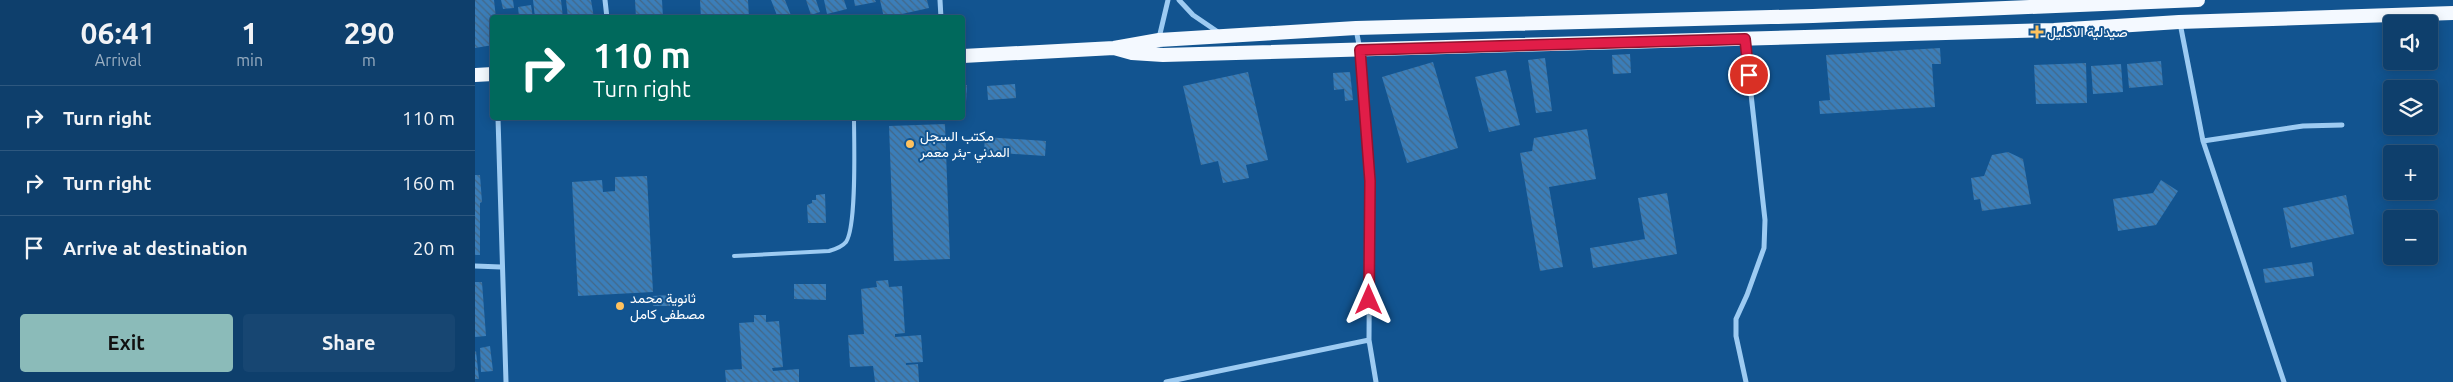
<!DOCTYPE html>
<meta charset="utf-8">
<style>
:root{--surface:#0e3f6c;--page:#174672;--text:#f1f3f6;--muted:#9bafc2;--line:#2e587f;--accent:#8bbbb9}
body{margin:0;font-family:Ubuntu,Vazirmatn,sans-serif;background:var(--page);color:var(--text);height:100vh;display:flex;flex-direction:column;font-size:19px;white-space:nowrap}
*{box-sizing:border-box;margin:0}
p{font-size:16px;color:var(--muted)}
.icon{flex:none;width:28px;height:28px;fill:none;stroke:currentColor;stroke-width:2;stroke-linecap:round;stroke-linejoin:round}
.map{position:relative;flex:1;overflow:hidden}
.panel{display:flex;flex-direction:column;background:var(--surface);width:475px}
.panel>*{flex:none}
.top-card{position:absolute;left:15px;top:15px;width:475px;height:105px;border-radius:5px;box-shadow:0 2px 12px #0003,0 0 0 1px var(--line);background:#00695c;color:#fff;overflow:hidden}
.tools{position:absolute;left:1908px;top:15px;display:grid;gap:10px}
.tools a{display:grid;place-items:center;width:55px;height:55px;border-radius:5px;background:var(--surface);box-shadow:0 2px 12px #0003,0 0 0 1px var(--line);font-size:25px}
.pin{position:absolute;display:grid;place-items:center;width:42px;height:42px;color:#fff;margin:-21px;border:2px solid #fff;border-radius:50%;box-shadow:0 1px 5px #0007}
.me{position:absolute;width:55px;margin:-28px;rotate:0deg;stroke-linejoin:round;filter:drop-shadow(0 0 4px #0008)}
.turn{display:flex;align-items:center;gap:18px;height:105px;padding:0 20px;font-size:22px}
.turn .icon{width:65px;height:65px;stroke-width:2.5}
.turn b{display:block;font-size:35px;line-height:42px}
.eta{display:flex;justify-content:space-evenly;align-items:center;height:85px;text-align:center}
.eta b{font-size:30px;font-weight:700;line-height:35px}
.primary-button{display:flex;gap:10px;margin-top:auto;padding:10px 20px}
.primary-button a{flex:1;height:58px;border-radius:5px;background:var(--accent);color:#111;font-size:20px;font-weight:700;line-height:58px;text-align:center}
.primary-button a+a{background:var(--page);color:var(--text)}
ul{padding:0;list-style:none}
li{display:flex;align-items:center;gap:15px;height:65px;padding:0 20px;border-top:1px solid var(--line)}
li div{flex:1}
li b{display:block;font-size:19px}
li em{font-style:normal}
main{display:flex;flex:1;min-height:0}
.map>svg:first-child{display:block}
.building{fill:url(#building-back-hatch)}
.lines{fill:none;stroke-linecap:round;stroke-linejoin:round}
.service{stroke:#9dcbf2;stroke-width:4}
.minor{stroke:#9dcbf2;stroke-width:5}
.trunk{stroke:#f4f9ff;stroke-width:14}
.route-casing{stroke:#92132f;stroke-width:12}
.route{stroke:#e11d48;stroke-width:9}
.poi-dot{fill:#ffc25e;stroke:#125490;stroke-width:2}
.labels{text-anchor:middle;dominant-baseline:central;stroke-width:4;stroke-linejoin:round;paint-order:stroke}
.poi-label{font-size:14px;fill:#fff;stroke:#125490;text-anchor:start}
</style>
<main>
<section class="panel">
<div class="eta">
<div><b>06:41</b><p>Arrival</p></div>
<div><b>1</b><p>min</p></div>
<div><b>290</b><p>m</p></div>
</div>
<ul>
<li><svg class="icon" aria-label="right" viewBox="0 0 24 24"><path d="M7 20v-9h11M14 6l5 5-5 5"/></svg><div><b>Turn right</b></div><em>110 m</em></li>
<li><svg class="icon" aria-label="right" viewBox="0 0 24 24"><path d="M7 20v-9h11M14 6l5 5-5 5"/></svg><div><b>Turn right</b></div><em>160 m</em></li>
<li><svg class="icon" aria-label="arrive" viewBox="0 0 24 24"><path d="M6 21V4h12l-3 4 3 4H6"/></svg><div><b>Arrive at destination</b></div><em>20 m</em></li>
</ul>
<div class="primary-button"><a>Exit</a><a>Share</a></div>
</section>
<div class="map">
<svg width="1978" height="382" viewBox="0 0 1978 382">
<defs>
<pattern id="building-back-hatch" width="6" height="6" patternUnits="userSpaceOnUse" patternTransform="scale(1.25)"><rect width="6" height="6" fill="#3b7eb9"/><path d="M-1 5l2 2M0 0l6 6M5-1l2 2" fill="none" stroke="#436888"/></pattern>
</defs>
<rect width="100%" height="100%" fill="#125490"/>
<!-- building -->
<path class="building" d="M0,0H19L21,18H18V45L0,48Z
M26,0H38L39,8L28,9Z
M58,0H86L88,18H60Z
M91,0H116L119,18H93Z
M160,0H187L188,18H161Z
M225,0H273L274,18H226Z
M296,0H310L317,18H303Z
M331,0H341L345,12L336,15Z
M349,0H369L372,9L352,14Z
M379,0H400L401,2L380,6Z
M405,0H452L454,8L409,18Z
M56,5L58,18H44L43,7Z
M1465,48L1466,64H1457L1460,107L1345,114L1344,101L1355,100L1351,55Z
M1155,54L1156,73L1138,74L1137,55Z
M1070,58L1077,111L1061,113L1053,60Z
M1686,61L1688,85L1654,88L1652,64Z
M958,62L983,148L932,163L907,77Z
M1611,63L1612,103L1561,104L1559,65Z
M1646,64L1648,92L1618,94L1616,66Z
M1031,70L1045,125L1014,132L1000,77Z
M773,72L793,160L771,165L774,178L748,183L743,161L726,165L708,86Z
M875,72L878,100L870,101L869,89L859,90L858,73Z
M540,84L541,98L513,100L512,86Z
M488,85H492L491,102H488Z
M470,124L475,259L419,261L414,126Z
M1112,129L1121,179L1074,187L1088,267L1065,271L1045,153L1057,151L1059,138Z
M510,137L571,141L570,156L509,152Z
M1533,152L1548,159L1556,204L1507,211L1505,199L1499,200L1496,178L1509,176L1517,155Z
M0,175H5L7,202L5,203V255H0Z
M172,176L178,292L103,296L97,182L127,180L128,192L140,191V177Z
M1686,180L1703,191L1681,225L1643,231L1638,199L1678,193Z
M1192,193L1202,254L1118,268L1115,248L1170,239L1163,198Z
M350,194L351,223H333L332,205L337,203V200H341V195Z
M1871,195L1879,234L1816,248L1808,208Z
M1837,262L1839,276L1790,283L1788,269Z
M413,280L414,287L427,286L430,333L420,334V337L446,335L448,362L431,363V365L443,364L444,382H400L398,366L375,367L373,335L389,334L386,289L402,287L401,281Z
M0,282H7L11,336L0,337Z
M319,284H351V300L319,299Z
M195,295L196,306H178L177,296Z
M279,315H291V322L304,321L308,367L297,368L298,371L324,369V382H251L250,370L267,369L264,323L279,322Z
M15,346L18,371L6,372L5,348Z
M1,351L4,379H0V352Z"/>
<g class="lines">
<!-- service -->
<path class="service" d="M259,256L354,251C361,249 367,247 371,242C382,226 379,140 379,118"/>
<!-- minor -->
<path class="minor" d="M130,0L132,18
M465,0L466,18
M704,0L718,15L743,32
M1705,23L1728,141L1809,382
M881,29L885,50L895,181L894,340L901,382
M684,38L693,0
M1270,40L1290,220L1289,248L1272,295L1261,319V336L1271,382
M23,118L31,382
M1728,141L1828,126L1867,125
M0,266L26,267
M691,382L894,340"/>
<!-- trunk -->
<path class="trunk" d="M639,48L657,53L688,55L1579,30L1704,22L1978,13
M488,56L639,48L684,40L881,28L1338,16L1723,0
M0,75L18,74"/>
</g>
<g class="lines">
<!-- route casing -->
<g class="route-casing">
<path id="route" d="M894,300L895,181L885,50L1270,39L1274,75"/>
</g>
<!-- route -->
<use href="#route" class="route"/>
</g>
<!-- markers -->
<g class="poi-dot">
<path d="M1559.5 24.5h5v5h5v5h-5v5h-5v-5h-5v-5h5z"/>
<circle cx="435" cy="144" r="5"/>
<circle cx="145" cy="306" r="5"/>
</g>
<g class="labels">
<!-- poi labels -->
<g class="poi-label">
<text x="1572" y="32">صيدلية الاكليل</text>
<text x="445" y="136">مكتب السجل<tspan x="445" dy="16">المدني -بئر معمر</tspan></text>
<text x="155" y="298">ثانوية محمد<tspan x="155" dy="16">مصطفى كامل</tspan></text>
</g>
</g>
</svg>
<div class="tools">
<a><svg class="icon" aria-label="sound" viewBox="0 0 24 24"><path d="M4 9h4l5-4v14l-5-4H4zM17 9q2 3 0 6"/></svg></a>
<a><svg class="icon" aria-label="layers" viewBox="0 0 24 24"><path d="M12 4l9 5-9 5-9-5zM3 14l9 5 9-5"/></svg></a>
<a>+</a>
<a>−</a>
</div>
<div class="pin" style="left:1274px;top:75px;background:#d93025"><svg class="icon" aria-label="arrive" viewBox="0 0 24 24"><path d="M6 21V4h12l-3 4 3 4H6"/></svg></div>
<svg class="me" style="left:894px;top:300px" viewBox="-20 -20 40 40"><path d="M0-17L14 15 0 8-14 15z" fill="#e11d48" stroke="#fff" stroke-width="4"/></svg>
<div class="top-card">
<div class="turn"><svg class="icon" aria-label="right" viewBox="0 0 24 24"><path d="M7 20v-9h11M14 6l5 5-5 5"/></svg><div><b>110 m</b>Turn right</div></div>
</div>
</div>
</main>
